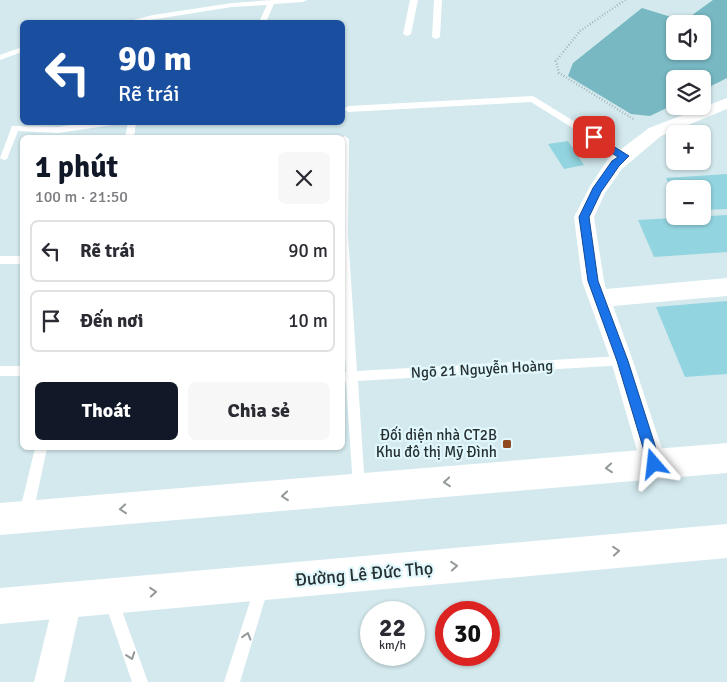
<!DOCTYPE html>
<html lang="vi">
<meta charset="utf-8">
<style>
:root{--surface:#fff;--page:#f7f7f7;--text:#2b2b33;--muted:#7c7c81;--line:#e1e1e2;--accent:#111827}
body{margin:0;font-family:Signika,sans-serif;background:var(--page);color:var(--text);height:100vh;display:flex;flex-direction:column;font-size:19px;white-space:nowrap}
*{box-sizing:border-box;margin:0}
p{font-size:16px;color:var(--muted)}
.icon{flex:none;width:28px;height:28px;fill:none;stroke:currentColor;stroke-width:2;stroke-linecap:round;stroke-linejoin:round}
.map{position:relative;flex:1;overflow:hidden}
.details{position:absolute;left:20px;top:135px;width:325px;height:315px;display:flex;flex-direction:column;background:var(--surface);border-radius:8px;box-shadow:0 1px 4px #0004}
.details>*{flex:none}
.top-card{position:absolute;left:20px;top:20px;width:325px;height:105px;border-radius:8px;box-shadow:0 1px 4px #0004;background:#1a4fa0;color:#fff;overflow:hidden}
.buttons{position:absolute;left:666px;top:15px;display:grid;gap:10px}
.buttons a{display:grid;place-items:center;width:45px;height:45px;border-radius:8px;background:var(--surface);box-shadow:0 1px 4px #0004;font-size:25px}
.speed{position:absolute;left:360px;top:601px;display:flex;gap:10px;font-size:25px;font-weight:700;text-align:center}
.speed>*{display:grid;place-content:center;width:65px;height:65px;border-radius:50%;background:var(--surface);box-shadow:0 1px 4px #0004;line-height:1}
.speed small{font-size:12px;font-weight:400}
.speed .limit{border:8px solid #d22;background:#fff;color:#111}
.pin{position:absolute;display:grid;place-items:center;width:42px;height:42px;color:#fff;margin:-21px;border-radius:10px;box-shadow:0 2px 8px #0006}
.me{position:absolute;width:55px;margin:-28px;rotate:343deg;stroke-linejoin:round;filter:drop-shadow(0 0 4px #0008)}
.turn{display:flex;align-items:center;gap:18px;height:105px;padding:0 15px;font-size:22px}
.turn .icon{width:65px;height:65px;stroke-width:2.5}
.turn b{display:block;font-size:35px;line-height:42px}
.round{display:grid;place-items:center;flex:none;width:52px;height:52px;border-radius:8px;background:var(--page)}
.head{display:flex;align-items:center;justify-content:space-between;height:85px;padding:0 15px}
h1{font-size:30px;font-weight:700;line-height:38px;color:var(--accent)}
.action{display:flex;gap:10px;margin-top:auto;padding:10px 15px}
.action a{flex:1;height:58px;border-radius:8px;background:var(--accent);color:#fff;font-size:20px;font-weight:700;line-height:58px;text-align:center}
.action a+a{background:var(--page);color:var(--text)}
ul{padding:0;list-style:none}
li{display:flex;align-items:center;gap:15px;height:62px;margin:0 10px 8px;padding:0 5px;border:2px solid var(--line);border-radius:8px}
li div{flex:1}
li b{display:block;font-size:19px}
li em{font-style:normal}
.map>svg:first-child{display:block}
.water{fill:#77b8c3;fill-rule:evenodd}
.building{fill:#92d4df}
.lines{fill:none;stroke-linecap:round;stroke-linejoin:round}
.path{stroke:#7e8e90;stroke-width:2.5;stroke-dasharray:0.5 2.5;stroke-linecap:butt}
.service{fill:#fff;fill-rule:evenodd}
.minor{fill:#fff;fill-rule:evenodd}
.secondary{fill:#fff;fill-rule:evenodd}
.oneway{stroke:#939898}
.route{fill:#1a73e8;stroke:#114b97}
.poi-dot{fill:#8f4a1f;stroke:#e0f7fb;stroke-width:2}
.labels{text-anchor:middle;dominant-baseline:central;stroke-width:4.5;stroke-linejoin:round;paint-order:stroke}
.street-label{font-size:15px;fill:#273031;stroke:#e0f7fb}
.poi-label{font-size:15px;fill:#273031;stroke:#e0f7fb;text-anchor:end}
.near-street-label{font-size:18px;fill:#273031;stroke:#e0f7fb}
</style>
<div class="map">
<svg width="727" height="682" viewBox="0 0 727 682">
<rect width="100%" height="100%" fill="#d3e9ed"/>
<!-- water -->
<path class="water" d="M713,0H727V78L703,90L702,79H675V104L650,116L631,114L568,76L573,63L642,8L684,21ZM675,24H702V51H675Z"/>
<!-- building -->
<path class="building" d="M568,141L584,165L564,169L548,144Z
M727,174V209L702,210V189H675V196L666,178Z
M727,215V252L654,257L638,220Z
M727,301V374L685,377L656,307Z"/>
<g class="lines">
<!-- path -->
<path class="path" d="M625,0L580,31L556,61L559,73L635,120"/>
<!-- service -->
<path class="service" d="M272,0H307L303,2L274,4L266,22H259L267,5L232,7L137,22H125L153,15L232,3Z
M410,0H418L411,34L407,36L403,34Z
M434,0H442L440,37L436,39L432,37Z
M22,47V52L0,60V55Z
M533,96L627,154V158H621L531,102L348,112L344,109L348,106Z
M89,122H116L112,125L58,133L18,131L7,159L4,160L0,158L12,126L58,127Z
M128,122H136L134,138H125Z
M345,136L349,139L348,235L357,371L622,356L626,357L628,361L626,365L358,381L365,487L364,492L359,493L354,492L353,487L346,382H342V372H346L342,313L341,138Z
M0,256H22V264H0Z
M0,366H22V376H0Z
M35,448H47L33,514L31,519L26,521L21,519L19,514Z
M262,579L267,581L269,586L240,682H224L255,586L257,581Z
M111,593L116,595L118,600L148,682H132L104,600L106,595Z"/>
<!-- minor -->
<path class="minor" d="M727,98V109L661,136L622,169L605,193L594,217L604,281L606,289L727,278V296L613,306L633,361L667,464L663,473L654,476L645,473L641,464L611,361L582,281L574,217L590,186L608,159L649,128Z
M68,586L78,590L82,600L64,682H34L54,600L58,590Z"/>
<!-- secondary -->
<path class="secondary" d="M727,443V473L0,535V503Z
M727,524V558L0,624V588Z"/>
</g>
<!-- one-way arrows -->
<defs><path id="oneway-chevron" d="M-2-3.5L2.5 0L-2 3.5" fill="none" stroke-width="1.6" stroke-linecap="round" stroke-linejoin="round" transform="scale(1.25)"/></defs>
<g class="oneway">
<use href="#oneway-chevron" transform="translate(609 468) rotate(175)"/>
<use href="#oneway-chevron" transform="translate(447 482) rotate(175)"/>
<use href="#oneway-chevron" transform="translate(285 496) rotate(175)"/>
<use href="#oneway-chevron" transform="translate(123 509) rotate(175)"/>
<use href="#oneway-chevron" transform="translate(616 551) rotate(-5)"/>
<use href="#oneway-chevron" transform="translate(454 566) rotate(-5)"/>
<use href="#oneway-chevron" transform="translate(153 592) rotate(-5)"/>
<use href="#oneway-chevron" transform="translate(247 636) rotate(-73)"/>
<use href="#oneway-chevron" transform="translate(131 656) rotate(70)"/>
</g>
<!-- route -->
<path class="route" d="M594,134L629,156L619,166L601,192L589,217L598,281L628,361L661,464L659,468L654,470L650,468L648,464L617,361L588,281L579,217L593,188L612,161L618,157L591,140V135Z"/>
<!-- markers -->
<rect class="poi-dot" x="502" y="439" width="10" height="10" rx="2.5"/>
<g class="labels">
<!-- street labels -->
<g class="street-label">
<text transform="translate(482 369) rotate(-3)">Ngõ 21 Nguyễn Hoàng</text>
</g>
<!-- poi labels -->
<g class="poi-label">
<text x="497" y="435">Đối diện nhà CT2B<tspan x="497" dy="17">Khu đô thị Mỹ Đình</tspan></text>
</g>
<!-- near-street labels -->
<g class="near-street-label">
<text transform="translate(364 574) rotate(-5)">Đường Lê Đức Thọ</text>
</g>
</g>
</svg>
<div class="buttons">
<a><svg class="icon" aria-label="sound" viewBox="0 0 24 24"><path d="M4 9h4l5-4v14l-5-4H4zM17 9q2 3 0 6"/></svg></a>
<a><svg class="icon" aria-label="layers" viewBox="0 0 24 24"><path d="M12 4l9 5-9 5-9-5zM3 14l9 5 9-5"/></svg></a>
<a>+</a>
<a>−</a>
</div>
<div class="speed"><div>22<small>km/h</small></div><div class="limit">30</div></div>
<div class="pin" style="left:594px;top:137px;background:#d93025"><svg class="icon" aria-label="arrive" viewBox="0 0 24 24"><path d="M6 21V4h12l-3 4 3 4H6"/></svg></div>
<svg class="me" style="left:654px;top:464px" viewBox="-20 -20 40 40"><path d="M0-17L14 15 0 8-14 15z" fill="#1a73e8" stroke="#fff" stroke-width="4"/></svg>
<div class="top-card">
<div class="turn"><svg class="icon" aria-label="left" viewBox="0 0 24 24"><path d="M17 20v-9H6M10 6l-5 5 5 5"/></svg><div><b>90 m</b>Rẽ trái</div></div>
</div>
<section class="details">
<div class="head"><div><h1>1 phút</h1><p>100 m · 21:50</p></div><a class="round"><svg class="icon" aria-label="close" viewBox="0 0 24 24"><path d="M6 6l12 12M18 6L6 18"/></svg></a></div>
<ul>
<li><svg class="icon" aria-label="left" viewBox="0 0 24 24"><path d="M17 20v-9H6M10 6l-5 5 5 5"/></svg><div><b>Rẽ trái</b></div><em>90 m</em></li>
<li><svg class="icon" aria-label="arrive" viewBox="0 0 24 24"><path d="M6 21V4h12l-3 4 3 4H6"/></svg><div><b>Đến nơi</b></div><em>10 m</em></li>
</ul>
<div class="action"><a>Thoát</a><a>Chia sẻ</a></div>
</section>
</div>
